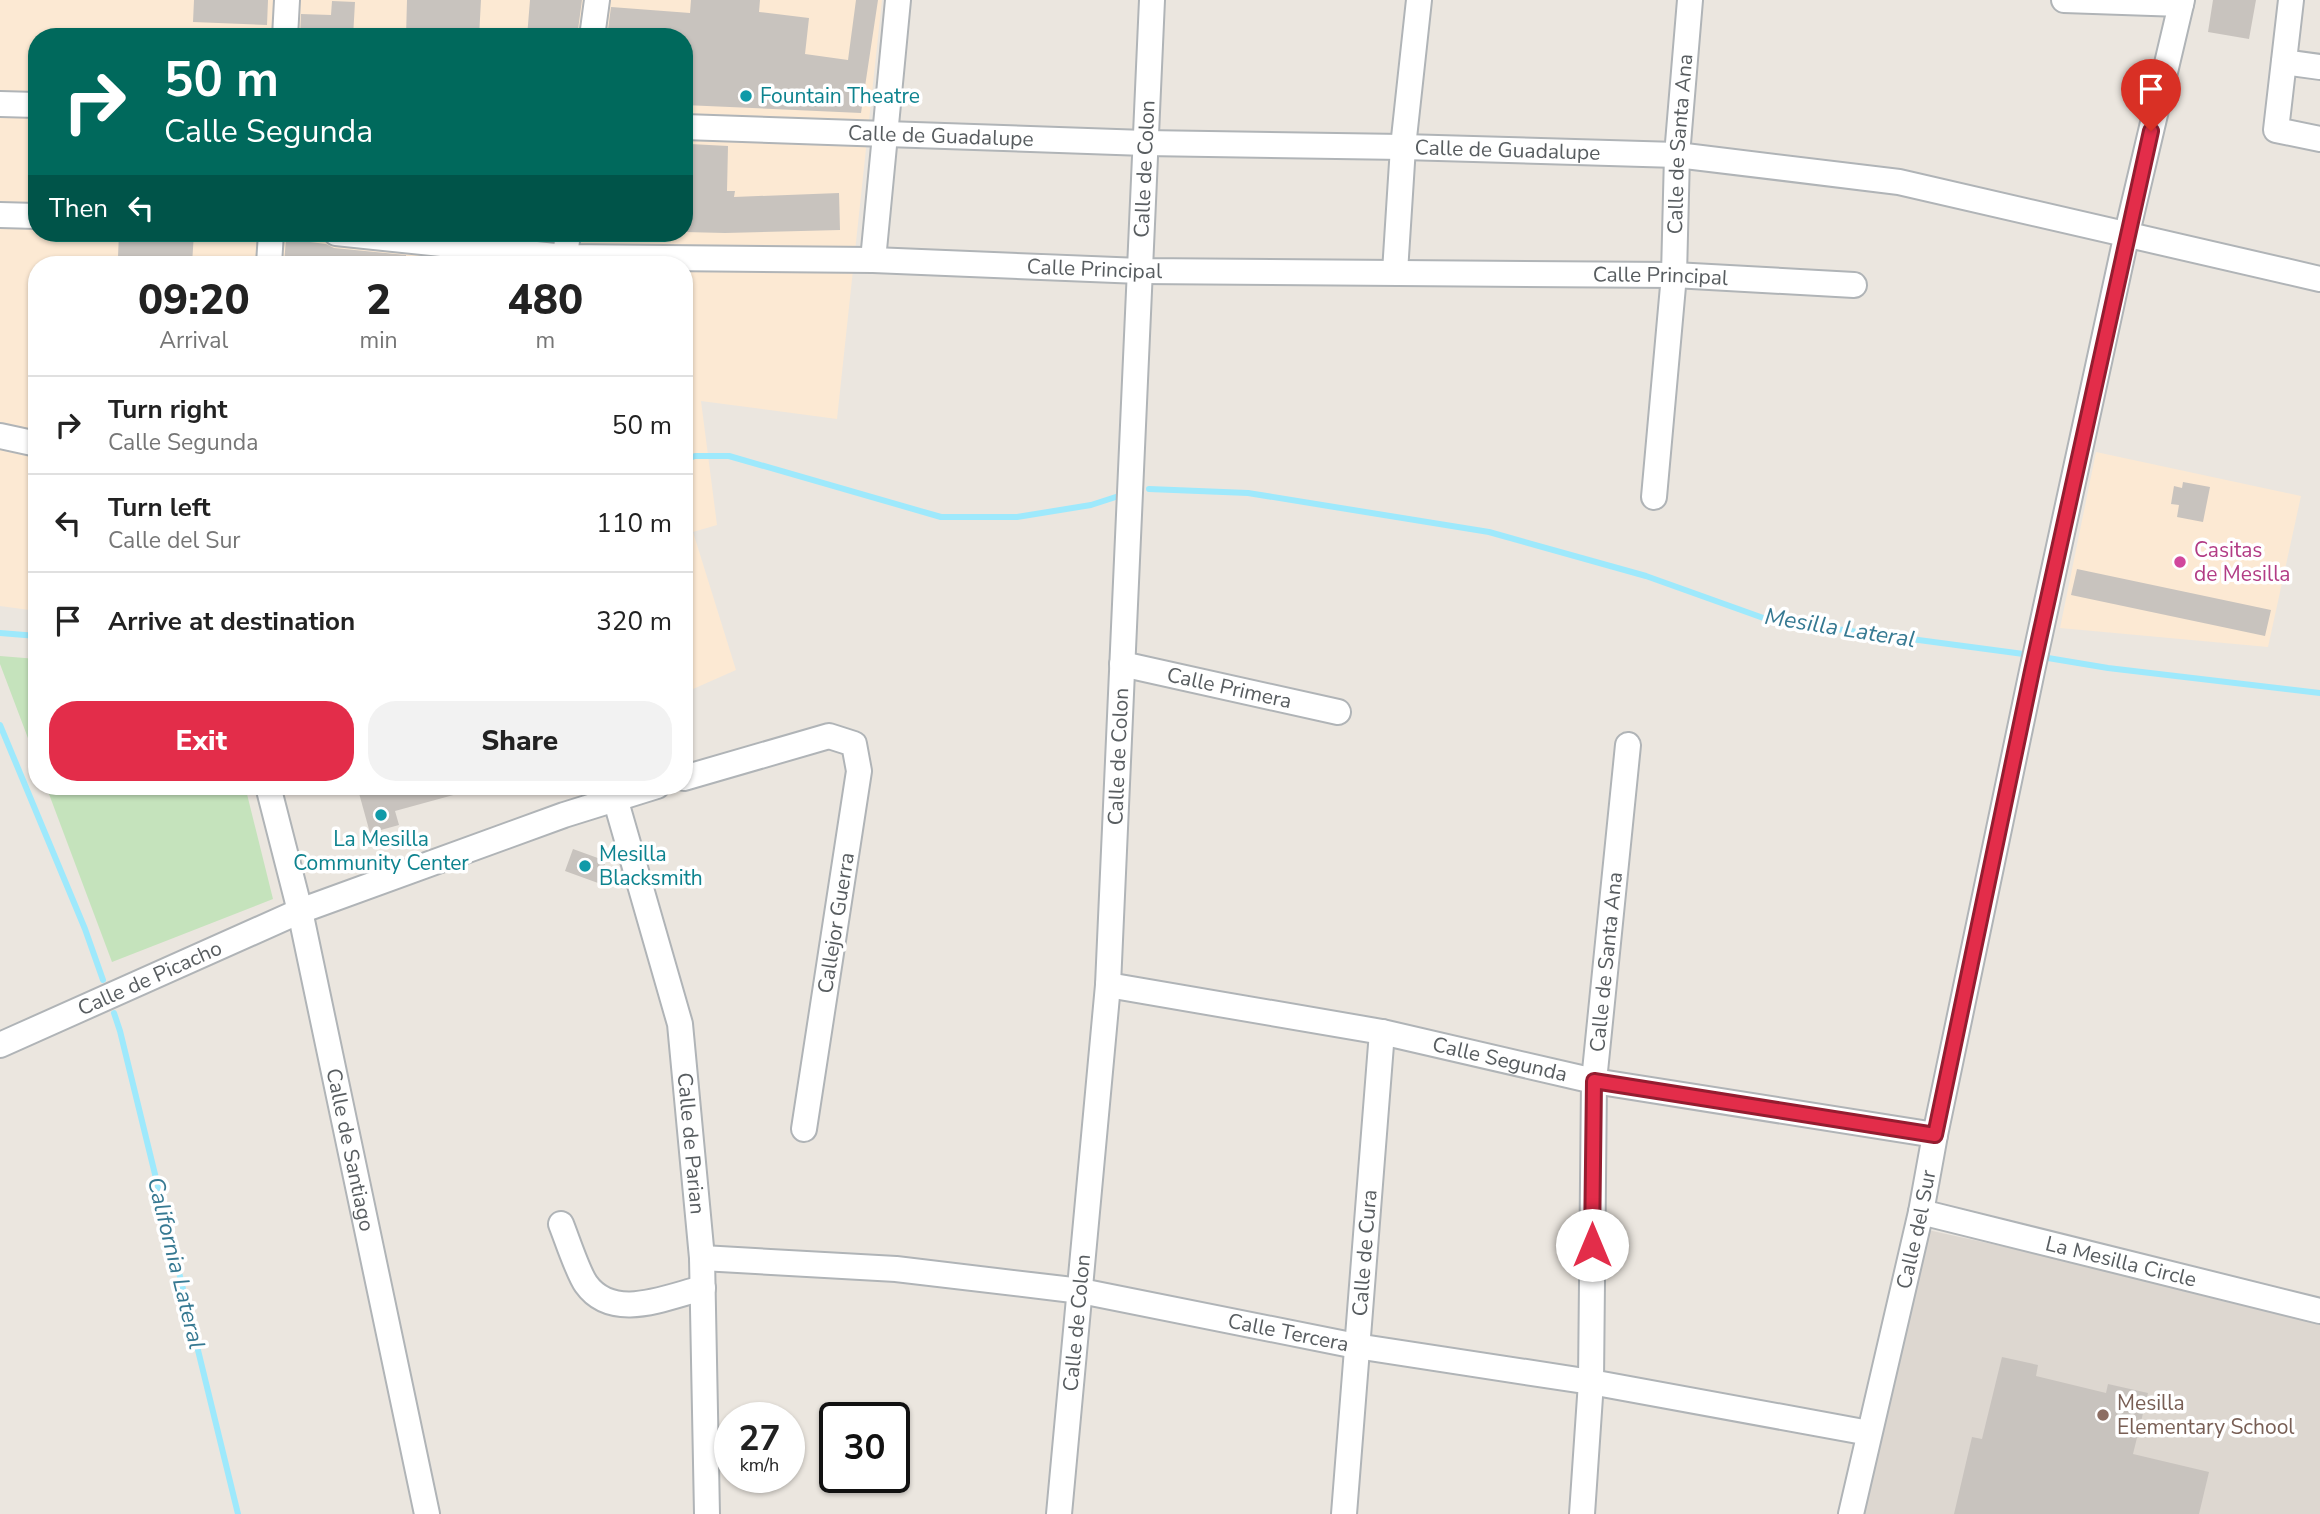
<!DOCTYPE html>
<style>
:root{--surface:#fff;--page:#f2f2f2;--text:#222;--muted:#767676;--line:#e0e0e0;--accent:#e32d4a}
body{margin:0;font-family:"Nunito Sans",sans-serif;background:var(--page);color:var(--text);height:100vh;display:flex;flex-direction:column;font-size:26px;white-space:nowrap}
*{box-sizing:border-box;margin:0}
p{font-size:23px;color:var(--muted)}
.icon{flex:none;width:38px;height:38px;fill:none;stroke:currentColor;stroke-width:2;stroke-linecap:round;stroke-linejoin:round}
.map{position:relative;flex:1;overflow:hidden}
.panel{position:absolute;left:28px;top:256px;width:665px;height:539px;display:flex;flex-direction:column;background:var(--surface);border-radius:28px;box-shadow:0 2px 5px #0004}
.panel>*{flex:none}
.top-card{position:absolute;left:28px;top:28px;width:665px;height:214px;border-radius:28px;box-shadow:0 2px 5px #0004;background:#00695c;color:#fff;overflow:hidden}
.speed{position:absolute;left:714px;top:1402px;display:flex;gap:14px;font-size:35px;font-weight:700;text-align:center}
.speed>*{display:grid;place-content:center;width:91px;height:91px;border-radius:50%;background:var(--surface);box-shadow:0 2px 5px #0004;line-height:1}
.speed small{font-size:18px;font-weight:400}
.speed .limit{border:4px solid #111;border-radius:10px;background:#fff;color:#111}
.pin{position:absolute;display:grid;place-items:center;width:60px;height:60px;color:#fff;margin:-72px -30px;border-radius:50% 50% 50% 0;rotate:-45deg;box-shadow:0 0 7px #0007}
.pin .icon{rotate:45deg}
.me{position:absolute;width:77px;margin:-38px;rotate:0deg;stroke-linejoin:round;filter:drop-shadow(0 0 5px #0008)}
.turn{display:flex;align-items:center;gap:24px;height:147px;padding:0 21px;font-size:32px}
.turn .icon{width:91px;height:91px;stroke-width:2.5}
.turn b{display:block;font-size:49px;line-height:60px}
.then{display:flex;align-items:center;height:66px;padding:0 21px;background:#0003;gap:14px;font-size:26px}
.eta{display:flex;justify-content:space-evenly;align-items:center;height:119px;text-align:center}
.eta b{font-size:42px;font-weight:800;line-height:49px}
.button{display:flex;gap:14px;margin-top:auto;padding:14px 21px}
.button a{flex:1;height:80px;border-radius:28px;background:var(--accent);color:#fff;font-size:28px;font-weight:800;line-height:80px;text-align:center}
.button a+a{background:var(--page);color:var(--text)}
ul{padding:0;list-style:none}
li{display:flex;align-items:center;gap:21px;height:98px;padding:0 21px;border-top:2px solid var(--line)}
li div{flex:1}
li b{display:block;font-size:26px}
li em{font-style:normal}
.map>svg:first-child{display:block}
.commercial{fill:#fce9d3;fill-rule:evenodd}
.education{fill:#ddd7d0}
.green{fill:#c5e3bc}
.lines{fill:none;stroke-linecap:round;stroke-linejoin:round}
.stream{stroke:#9ee9fc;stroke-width:6}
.building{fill:#c8c3be}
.minor-casing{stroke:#b0b4b7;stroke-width:28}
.minor{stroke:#fff;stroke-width:24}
.route-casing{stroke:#941d30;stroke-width:18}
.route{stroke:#e32d4a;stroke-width:12}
.culture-dot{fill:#0f9aa8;stroke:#fff;stroke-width:2.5}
.hotel-dot{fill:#d1479c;stroke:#fff;stroke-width:2.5}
.education-dot{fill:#8d6e63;stroke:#fff;stroke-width:2.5}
.labels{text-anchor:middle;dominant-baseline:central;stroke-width:7;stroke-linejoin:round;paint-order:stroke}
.culture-label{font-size:21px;fill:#0d838f;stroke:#fff;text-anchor:start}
.street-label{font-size:21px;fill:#585d60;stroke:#fff}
.hotel-label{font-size:21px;fill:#b23c85;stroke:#fff;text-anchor:start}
.education-label{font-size:21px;fill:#785e54;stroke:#fff;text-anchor:start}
.water-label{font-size:23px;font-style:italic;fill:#367992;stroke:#fff}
</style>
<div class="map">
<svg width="2320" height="1514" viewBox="0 0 2320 1514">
<rect width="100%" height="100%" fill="#ebe6df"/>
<!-- commercial -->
<path class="commercial" d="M0,0H882L837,419L701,401L717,525L693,532L736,670L684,693V264H37V611L0,606ZM37,37H684V233H37Z
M2096,452L2301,496L2268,647L2060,628Z"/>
<!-- education -->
<path class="education" d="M1928,1230L2320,1316V1514H1864Z"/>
<!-- green -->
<path class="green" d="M0,656L37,659V762L0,664Z
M46,786H245L273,899L112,962Z"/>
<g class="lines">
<!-- stream -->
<path class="stream" d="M684,460L695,456H729L941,517H1017L1091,505L1125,494
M1149,489L1248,493L1489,532L1646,576L1769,620L2031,655
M0,633L37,636
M2042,657L2108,668L2320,693
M0,725L85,929L103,980
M114,1013L120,1031L238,1514"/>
</g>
<!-- building -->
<path class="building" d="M194,0H268L267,25L193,22Z
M407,0H481L479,37H406Z
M530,0H582L577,37H527Z
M691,0H760L759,12L809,18L805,54L848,60L856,0H878L861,113L684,105V37H607L611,7L690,13Z
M2213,0H2256L2249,39L2208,32Z
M332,1L355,2L353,37H300L301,14L331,15Z
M690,144L728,146L727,191H735L734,197L839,193L840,230L725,233L684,232V197H687Z
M119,233H194L192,264H140V258L118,257Z
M286,239L326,244L334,248L406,255V264H284Z
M2183,482L2210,487L2203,522L2177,517L2179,505L2171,504L2174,486L2182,488Z
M2077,569L2271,610L2265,636L2071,595Z
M357,786H467L468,791L395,811L399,825L370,833Z
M573,849L606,861L598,883L565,871Z
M2002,1357L2038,1365L2036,1376L2106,1393L2108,1384L2148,1393L2133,1454L2209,1472L2199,1514H1954L1972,1437L1982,1439Z"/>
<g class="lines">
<!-- minor casing -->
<g class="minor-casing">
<g id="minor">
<path d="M2064,0L2181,4"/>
<path d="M2291,0L2276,130L2320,139"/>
<path d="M285,37L287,0"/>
<path d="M592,37L597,0"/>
<path d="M2284,62L2320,67"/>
<path d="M0,104L37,105"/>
<path id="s1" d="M684,127L1145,143L1403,147L1677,155L1899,182L2320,279"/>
<path d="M0,215L37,216"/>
<path id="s2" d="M336,233L565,257L873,260L1140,271L1674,275L1854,285"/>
<path d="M873,260L898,0"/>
<path d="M269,264L271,233"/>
<path d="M564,264L568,233"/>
<path d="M1395,272L1403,147L1419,0"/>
<path d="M0,436L37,444"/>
<path id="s3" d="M1654,497L1674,275L1677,155L1690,0"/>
<path id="s4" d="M1122,664L1338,712"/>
<path d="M684,778L829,736L854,744L859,771L804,1129"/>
<path id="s5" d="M268,786L300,911L427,1514"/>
<path id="s6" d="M608,786L615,798L680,1024L702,1258L707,1514"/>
<path id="s7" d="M1108,985L1382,1032L1594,1081L1935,1135"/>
<path id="s8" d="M0,1045L300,911L564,815L657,786"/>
<path id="s9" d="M1921,1212L2320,1311"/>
<path d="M561,1224C567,1239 578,1273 586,1284C613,1322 666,1297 703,1288"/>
<path id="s10" d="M702,1258L896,1269L1081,1291L1356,1346L1591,1382L1869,1433"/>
<path id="s11" d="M1059,1514L1108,985L1152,0"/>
<path id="s12" d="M1344,1514L1382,1032"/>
<path id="s13" d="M1582,1514L1591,1382L1594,1081L1628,745"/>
<path id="s14" d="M1851,1514L1921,1212L1935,1135L2032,671L2127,233L2182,0"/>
</g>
</g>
<!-- minor -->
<use href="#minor" class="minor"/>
</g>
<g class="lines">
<!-- route casing -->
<g class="route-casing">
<path id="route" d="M1592,1245L1594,1081L1935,1135L2032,671L2151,131"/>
</g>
<!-- route -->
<use href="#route" class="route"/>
</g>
<!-- markers -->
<g class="culture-dot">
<circle cx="746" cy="96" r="7"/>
<circle cx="381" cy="815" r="7"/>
<circle cx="585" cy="866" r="7"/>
</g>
<circle class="hotel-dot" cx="2180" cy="562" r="7"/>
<circle class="education-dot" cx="2103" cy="1415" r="7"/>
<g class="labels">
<!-- culture labels -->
<g class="culture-label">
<text x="760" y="96">Fountain Theatre</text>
<text x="381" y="839" text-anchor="middle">La Mesilla<tspan x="381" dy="24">Community Center</tspan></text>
<text x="599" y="854">Mesilla<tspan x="599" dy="24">Blacksmith</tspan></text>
</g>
<!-- street labels -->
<g class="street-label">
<text stroke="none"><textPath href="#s1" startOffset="257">Calle de Guadalupe</textPath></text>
<text stroke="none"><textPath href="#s3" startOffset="354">Calle de Santa Ana</textPath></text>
<text stroke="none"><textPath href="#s1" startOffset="824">Calle de Guadalupe</textPath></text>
<text stroke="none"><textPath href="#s11" startOffset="1348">Calle de Colon</textPath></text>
<text stroke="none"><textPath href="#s2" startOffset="760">Calle Principal</textPath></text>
<text stroke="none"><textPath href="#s2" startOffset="1326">Calle Principal</textPath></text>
<text stroke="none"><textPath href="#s4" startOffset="110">Calle Primera</textPath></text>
<text stroke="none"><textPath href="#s11" startOffset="760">Calle de Colon</textPath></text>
<text transform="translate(836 923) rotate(-81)">Callejor Guerra</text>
<text stroke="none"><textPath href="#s13" startOffset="553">Calle de Santa Ana</textPath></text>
<text stroke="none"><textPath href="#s8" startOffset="164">Calle de Picacho</textPath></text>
<text stroke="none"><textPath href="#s7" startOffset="399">Calle Segunda</textPath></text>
<text stroke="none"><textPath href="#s6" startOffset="369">Calle de Parian</textPath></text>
<text stroke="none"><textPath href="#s5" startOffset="373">Calle de Santiago</textPath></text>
<text stroke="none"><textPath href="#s14" startOffset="292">Calle del Sur</textPath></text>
<text stroke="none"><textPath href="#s12" startOffset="262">Calle de Cura</textPath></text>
<text stroke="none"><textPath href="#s9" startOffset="206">La Mesilla Circle</textPath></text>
<text stroke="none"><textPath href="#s11" startOffset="192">Calle de Colon</textPath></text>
<text stroke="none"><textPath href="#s10" startOffset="592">Calle Tercera</textPath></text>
</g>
<!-- hotel labels -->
<g class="hotel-label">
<text x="2194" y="550">Casitas<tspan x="2194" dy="24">de Mesilla</tspan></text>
</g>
<!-- education labels -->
<g class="education-label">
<text x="2117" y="1403">Mesilla<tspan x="2117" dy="24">Elementary School</tspan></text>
</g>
<!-- water labels -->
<g class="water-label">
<text transform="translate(1840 628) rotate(9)">Mesilla Lateral</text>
<text transform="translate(176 1263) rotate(76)">California Lateral</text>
</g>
</g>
</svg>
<div class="speed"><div>27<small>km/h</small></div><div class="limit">30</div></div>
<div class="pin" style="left:2151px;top:131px;background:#d93025"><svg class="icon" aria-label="arrive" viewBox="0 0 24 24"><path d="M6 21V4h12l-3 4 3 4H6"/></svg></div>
<svg class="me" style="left:1592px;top:1245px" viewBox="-20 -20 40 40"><circle r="19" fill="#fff"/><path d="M0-13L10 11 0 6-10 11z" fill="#e32d4a"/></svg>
<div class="top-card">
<div class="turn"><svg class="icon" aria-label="right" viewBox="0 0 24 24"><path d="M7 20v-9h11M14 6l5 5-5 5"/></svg><div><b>50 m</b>Calle Segunda</div></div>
<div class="then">Then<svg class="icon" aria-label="left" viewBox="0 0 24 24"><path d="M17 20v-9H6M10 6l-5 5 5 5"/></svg></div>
</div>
<section class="panel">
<div class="eta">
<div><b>09:20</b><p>Arrival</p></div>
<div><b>2</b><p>min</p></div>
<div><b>480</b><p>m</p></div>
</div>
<ul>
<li><svg class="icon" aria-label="right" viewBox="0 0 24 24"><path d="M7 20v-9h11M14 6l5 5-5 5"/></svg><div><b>Turn right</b><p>Calle Segunda</p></div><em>50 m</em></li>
<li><svg class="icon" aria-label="left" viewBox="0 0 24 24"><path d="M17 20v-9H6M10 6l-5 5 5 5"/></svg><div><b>Turn left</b><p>Calle del Sur</p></div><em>110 m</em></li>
<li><svg class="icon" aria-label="arrive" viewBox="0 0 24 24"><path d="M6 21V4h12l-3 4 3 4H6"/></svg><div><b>Arrive at destination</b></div><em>320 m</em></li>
</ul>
<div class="button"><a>Exit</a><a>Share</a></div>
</section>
</div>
